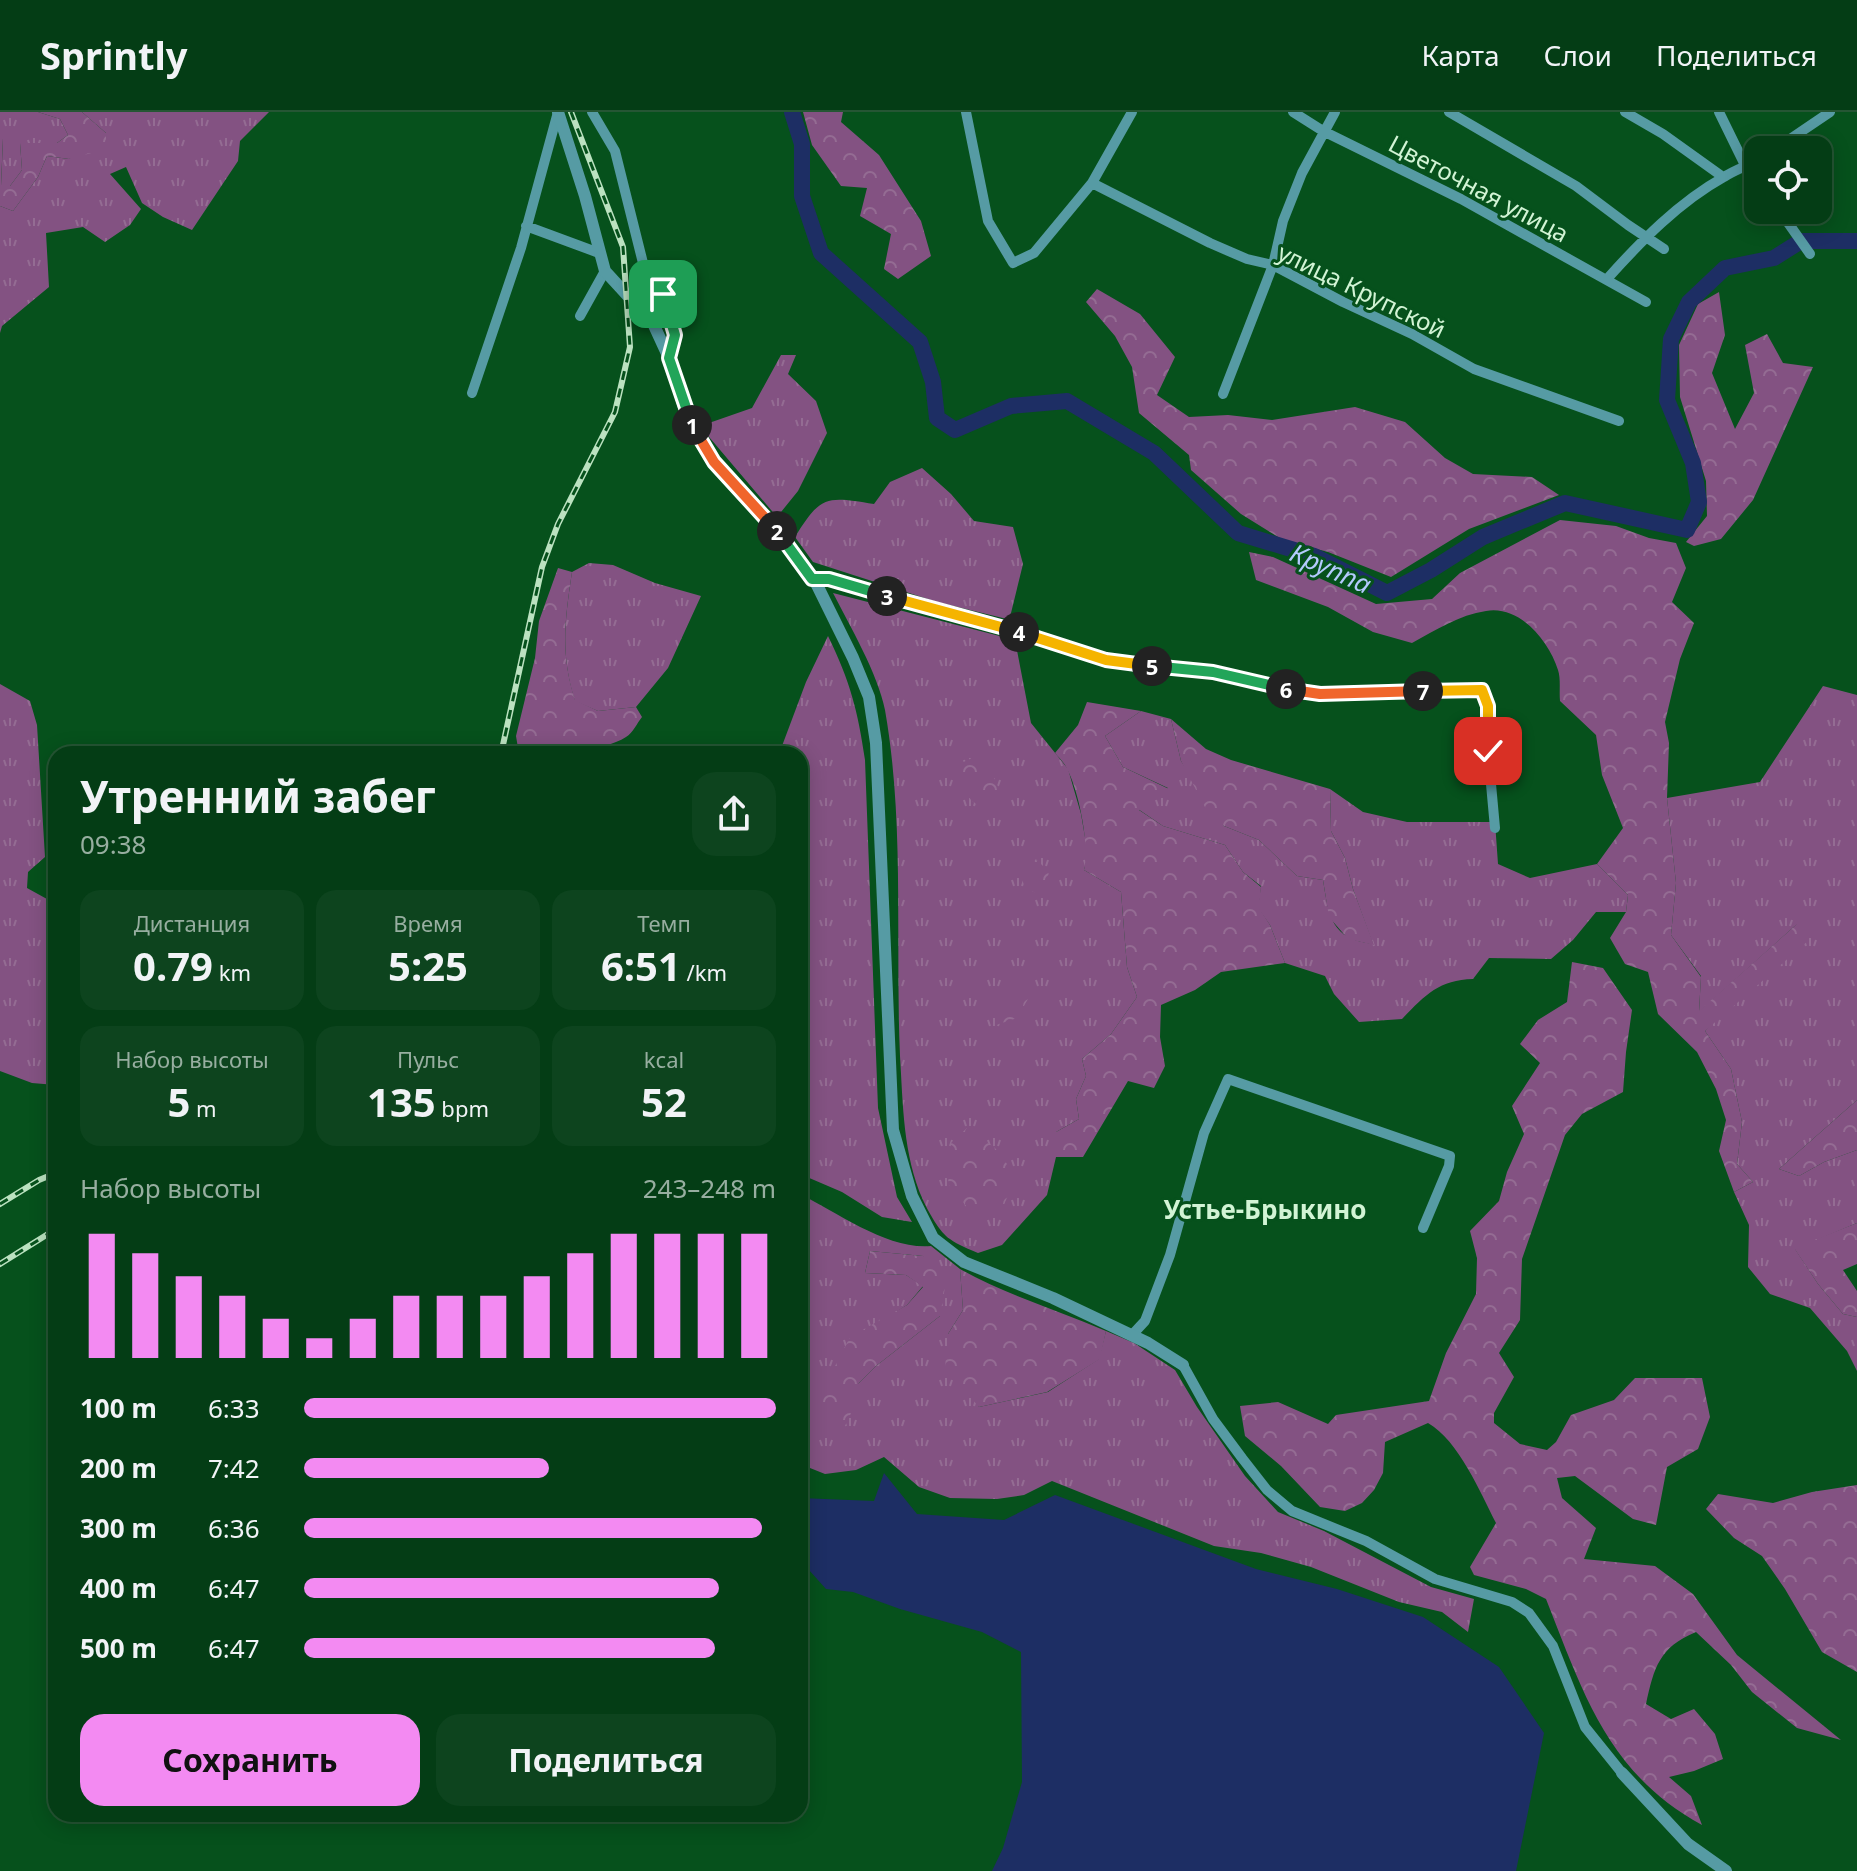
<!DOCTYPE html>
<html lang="ru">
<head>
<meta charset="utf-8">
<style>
	:root { --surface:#043d15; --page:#0d441e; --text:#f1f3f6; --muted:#97aea0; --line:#255634; --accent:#f38af2 }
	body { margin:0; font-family:"Noto Sans",sans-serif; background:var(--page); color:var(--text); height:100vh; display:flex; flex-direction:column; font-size:30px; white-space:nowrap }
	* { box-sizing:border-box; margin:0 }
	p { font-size:26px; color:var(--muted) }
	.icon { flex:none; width:44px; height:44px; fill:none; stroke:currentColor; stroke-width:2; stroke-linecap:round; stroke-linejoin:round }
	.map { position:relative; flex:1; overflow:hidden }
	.drawer { position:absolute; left:48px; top:634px; width:760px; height:1076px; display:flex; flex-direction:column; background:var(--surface); border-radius:24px; box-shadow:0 4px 20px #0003,0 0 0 2px var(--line) }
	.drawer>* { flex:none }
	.buttons { position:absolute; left:1744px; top:24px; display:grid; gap:16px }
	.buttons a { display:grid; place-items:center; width:88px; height:88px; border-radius:16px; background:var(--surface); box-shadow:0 4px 20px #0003,0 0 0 2px var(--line); font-size:40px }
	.pin { position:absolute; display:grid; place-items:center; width:68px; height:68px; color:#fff; margin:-34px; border-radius:16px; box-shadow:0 4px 12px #0006 }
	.km { position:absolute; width:40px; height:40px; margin:-20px; border-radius:50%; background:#222; color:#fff; font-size:22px; line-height:40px; text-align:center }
	.round { display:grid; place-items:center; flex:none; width:84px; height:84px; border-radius:24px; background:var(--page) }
	.headline { display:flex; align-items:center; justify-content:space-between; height:136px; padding:0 32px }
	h1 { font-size:44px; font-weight:700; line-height:60px }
	.figures { display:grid; grid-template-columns:repeat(3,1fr); gap:12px; height:136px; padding:8px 32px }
	.figures div { display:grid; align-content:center; border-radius:20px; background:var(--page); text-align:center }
	.figures b { font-size:40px; font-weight:700 }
	.figures small { font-size:22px; font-weight:400 }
	.figures p { font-size:22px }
	.chart { height:224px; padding:16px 32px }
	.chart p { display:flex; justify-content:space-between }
	.chart svg { width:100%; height:144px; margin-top:8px; stroke:var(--accent); stroke-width:6 }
	.cta { display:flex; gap:16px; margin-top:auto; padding:16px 32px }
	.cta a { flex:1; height:92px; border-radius:24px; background:var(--accent); color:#111; font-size:32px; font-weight:700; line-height:92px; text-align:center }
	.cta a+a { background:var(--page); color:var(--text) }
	ul { padding:0 32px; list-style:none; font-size:26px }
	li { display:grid; grid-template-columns:128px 96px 1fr; align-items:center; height:60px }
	li i { height:20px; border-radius:10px; background:var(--accent) }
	header { display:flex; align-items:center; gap:48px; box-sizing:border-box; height:112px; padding:0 40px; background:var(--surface); border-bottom:2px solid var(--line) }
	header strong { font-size:38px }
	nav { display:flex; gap:44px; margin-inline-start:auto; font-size:28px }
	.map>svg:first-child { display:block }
	.grass { fill:url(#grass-tufts); fill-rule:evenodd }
	.forest { fill:url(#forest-crowns) }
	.water { fill:#1d2e64 }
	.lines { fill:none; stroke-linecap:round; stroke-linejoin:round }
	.river { stroke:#1d2e64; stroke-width:16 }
	.minor { stroke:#569ba4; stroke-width:10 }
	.tertiary { stroke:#569ba4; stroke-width:12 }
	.rail-casing { stroke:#bbe2c0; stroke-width:6 }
	.rail { stroke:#06511c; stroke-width:3; stroke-dasharray:9; stroke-linecap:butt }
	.split-1-casing { stroke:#fff; stroke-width:16 }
	.split-2-casing { stroke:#fff; stroke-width:16 }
	.split-3-casing { stroke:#fff; stroke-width:16 }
	.split-4-casing { stroke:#fff; stroke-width:16 }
	.split-5-casing { stroke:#fff; stroke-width:16 }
	.split-6-casing { stroke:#fff; stroke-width:16 }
	.split-7-casing { stroke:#fff; stroke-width:16 }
	.split-8-casing { stroke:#fff; stroke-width:16 }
	.split-1 { stroke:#22a559; stroke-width:10 }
	.split-2 { stroke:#f0652b; stroke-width:10 }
	.split-3 { stroke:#22a559; stroke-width:10 }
	.split-4 { stroke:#f5b400; stroke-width:10 }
	.split-5 { stroke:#f5b400; stroke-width:10 }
	.split-6 { stroke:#22a559; stroke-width:10 }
	.split-7 { stroke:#f0652b; stroke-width:10 }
	.split-8 { stroke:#f5b400; stroke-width:10 }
	.labels { text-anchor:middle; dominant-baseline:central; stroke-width:6; stroke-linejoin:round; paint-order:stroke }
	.street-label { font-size:24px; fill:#d2f4d5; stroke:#06511c }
	.water-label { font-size:26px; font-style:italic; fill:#b4cafe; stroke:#06511c }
	.neighbourhood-label { font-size:26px; font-weight:bold; fill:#d2f4d5; stroke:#06511c }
</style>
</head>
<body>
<header>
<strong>Sprintly</strong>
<nav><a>Карта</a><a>Слои</a><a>Поделиться</a></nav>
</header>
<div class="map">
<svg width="1857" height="1759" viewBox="0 0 1857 1759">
	<defs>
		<pattern id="grass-tufts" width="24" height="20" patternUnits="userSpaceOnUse" patternTransform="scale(2)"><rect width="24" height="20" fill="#835282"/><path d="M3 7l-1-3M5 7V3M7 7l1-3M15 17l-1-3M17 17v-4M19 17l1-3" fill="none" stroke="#946c93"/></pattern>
		<pattern id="forest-crowns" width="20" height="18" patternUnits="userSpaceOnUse" patternTransform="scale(2)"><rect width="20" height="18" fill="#835282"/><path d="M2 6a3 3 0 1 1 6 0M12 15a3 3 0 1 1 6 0" fill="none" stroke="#946c93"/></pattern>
	</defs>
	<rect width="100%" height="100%" fill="#06511c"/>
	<!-- grass -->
	<path class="grass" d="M0,0H38L60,7L68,23L57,31H20L22,58L10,74H1L3,27H0Z
		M82,0H269L240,29L238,49L192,118L163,105L142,91L126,55L110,62L141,97L130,113L105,130L83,115L46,121L49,175L2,214L0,221V94L13,99L38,65L47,44L69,47L106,21Z
		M781,243H796L788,262L816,289L827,321L798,379L777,405L704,319L709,311L752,296Z
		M922,356L951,382L974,409L1013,415L1023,452L1011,501L1007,507L937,490L813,450L795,425C821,383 826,384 874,392L890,370Z
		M589,451L613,453L655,471L701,484L668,556L636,595L598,599L575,589C560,542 565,507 572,460Z
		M833,481L1015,528L1031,611L1068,657L1081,702L1088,743L1084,758L1121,780L1127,855L1137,885L1111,922L1082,947L1086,964L1076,987L1079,1007L1056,1020V1045L1047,1083L1002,1133L978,1141C969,1137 958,1133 950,1127C940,1121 928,1099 923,1088C903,1043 903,992 900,944C895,829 905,712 885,598C878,562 850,514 833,481Z
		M828,524C850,569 858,599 865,648L878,996L897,1085L912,1110L882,1105L842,1080L800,1062V642H779L806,570Z
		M0,572L30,589L37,613L45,745L28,760L27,776L56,792V973L32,971L0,959Z
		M1823,574L1857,583V988L1779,1057L1799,1064L1824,1050L1857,1038V1111L1795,1137L1818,1172L1843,1202L1857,1205V1259L1847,1239L1810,1196L1770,1182L1748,1155L1749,1113L1734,1080L1753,1070L1737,1052L1742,1010L1731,957L1705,919L1797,812L1699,900L1701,864L1671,823L1676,771L1667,686L1760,670Z
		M1141,599L1171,607L1181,649L1224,714L1259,728L1297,764L1323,768C1329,805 1331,827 1373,832L1353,777L1345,746L1331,719L1330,677L1363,700L1407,710H1495L1498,752L1530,766L1597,752L1628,783L1626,800H1596L1573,828L1551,847L1489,846L1473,867C1439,868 1425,883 1402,907L1359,910L1334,882L1325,864L1285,851L1270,813L1258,796L1261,774L1243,760L1225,733L1163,714L1138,697L1168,676L1123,655L1105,624Z
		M800,1082C838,1101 888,1138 931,1134L960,1157L963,1198L948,1222L979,1295L1048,1280L1099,1247L1106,1219L1134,1231L1175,1258L1197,1295L1245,1364L1278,1400L1324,1419L1431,1475L1474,1487L1468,1520L1442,1500L1399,1490L1311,1455L1261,1441L1214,1434L1052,1369L1024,1383L997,1387L950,1386L919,1375L884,1345L856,1358L825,1362L800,1352V1221L805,1213L800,1207ZM870,1139L923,1144L940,1204L876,1254L858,1272L888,1205L907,1193L923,1174L906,1163L865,1161Z"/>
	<!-- forest -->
	<path class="forest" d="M38,0H82L106,21V37L69,47L47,44L38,65L13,99L0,94V27L3,26L1,73L10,74L22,58L20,31H57L68,23L60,7Z
		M803,0H843L841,10L879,43L921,109L931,144L898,167L884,157L891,122L860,104L867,76L841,74L812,33Z
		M1097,177L1140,202L1175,245L1157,283L1189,305L1228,303L1272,308L1355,295L1405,310L1445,346L1473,362L1532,365L1559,383L1469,417L1391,465L1328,440L1283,428L1241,402L1191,358L1189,343L1139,301L1132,255L1115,224L1086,190Z
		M1719,180L1725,223L1712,261L1735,317L1754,281L1745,233L1767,222L1783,251L1813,255L1753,388L1721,427L1694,434L1686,430L1707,404L1706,369L1680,285L1679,233L1698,192Z
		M1560,408L1616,414L1649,426L1676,431L1686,456L1672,490L1694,511L1680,547L1665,610L1669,631L1667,686L1676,771L1671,823L1701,865L1699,899L1797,812L1809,828L1705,919L1731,957L1742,1010L1737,1052L1753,1070L1734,1080L1719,1039L1726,1008L1716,977L1697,940L1658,902L1648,860L1625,852L1610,826L1626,800L1628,783L1597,752L1623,716L1602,663L1596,623L1560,589C1559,579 1561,567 1558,558C1549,529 1520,493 1486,499C1459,503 1436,518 1412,531L1373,520L1328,495L1256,468L1249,440L1273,445L1376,492L1432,487L1460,461Z
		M558,456L572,460C565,507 560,542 575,588L598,599L636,595L642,605C637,611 633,621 626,625C603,640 548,642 519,642L516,624L535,546L539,509Z
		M1087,590L1141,599L1105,624L1123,655L1169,677L1139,698L1163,714L1225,733L1243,760L1261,775L1259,796L1270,813L1285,851L1221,860L1195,878L1161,893L1160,925L1165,954L1154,976L1128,969L1083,1045H1056V1020L1079,1007L1076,987L1086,964L1082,947L1111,922L1137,885L1127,855L1121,780L1084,758C1090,735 1079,679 1067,657C1065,651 1059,646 1055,641L1078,613Z
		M1171,607L1206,637L1231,648L1330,677L1331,719L1345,746L1353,777L1374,833L1348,827L1329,805L1323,768L1297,764L1259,728L1224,714L1207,699L1181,649Z
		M974,645L993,663L1004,689L984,699L971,688L949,657Z
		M1036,747L1049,760L1043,784L1025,776L1021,764Z
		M1572,850L1603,856L1632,898L1626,940L1623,980L1582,1002L1565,1023L1522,1147L1520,1208L1499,1241L1514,1265L1494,1301V1311L1520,1332L1547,1338L1556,1330L1571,1303L1614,1288L1635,1266H1702L1710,1305L1698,1337L1667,1355L1656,1413L1633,1407L1575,1364L1557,1366L1562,1386L1596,1416L1584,1447L1655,1454L1693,1482L1737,1543L1841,1628L1797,1616L1752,1580L1731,1553L1696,1520C1659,1535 1654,1556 1646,1592L1671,1607L1694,1597L1715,1622L1723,1647L1694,1659L1669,1665L1691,1684L1702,1713C1607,1661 1583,1580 1546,1487L1526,1477L1474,1463L1470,1455L1496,1411C1480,1380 1459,1329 1428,1311L1385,1330L1383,1361L1374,1378L1362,1391L1345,1399L1320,1395L1281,1354L1245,1324L1240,1294L1278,1290L1328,1312L1336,1303L1429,1289L1446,1241L1476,1182L1477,1146L1470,1119L1499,1089L1507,1060L1524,1022L1512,994L1540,951L1520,932L1538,908L1567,890Z
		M1005,883L1028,887L1017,906L996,913L998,894Z
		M1857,988V1038L1824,1050L1799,1064L1779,1057Z
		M967,1016L995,1036L1016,1064L1001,1100L972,1101L948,1072L951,1031Z
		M1857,1111V1152L1843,1158L1857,1179V1205L1843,1202L1818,1172L1794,1136Z
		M870,1139L923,1144L938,1153L945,1175L940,1204L876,1254L858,1272L852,1299L844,1316L822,1313L814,1295L850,1225L907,1193L923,1175L906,1163L865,1161Z
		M960,1157C1006,1183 1057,1198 1106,1219L1100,1247L1047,1280L979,1295L945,1256L948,1222L963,1198Z
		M1857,1373V1560L1822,1540L1785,1477L1762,1444L1734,1426L1706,1397L1718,1382L1773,1391L1812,1380Z"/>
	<!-- water -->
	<path class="water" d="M884,1361L917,1402L1004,1408L1055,1383L1256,1457L1337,1477L1423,1505L1499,1555L1544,1621L1516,1759H992L1003,1736L1022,1670L1021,1540L982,1520L900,1497L853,1480L826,1477L809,1458L800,1459V1386L874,1389Z"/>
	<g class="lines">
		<!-- river -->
		<path class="river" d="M792,0L802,32V84L821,141L920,230L933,270L937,306L955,318L1011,294L1067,289L1154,341L1238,421L1314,444L1387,481L1431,458L1483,425L1565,391L1687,418L1699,390L1693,351L1667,288L1671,227L1689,190L1725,156L1774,146L1801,129H1857"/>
		<!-- minor -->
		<path class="minor" d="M592,0L615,39L647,167C670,190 677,214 669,246
			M966,0L988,109L1013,151L1034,141L1092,71L1132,0
			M1293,0L1323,19L1461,87L1646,190
			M1449,0L1576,74L1628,113L1664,137
			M1625,0L1663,22L1723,65
			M1719,0L1743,49L1758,69
			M1774,38L1830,0
			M1092,71L1210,131L1247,147L1273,153L1343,190L1412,222L1474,257L1619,309
			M1779,98L1810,142
			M526,114L599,141
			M1607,167C1641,129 1679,90 1724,65C1735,58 1747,54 1758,48
			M580,204L605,159
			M472,281L521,136L558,0
			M1223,282L1273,153L1283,109L1302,61L1335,0
			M812,467H829L863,476L1059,532L1106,548L1213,560L1290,578L1320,582L1482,578L1488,594V639L1495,716
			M1132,1223L1145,1209L1170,1143L1204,1021L1228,967L1450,1044L1449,1054L1423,1116
			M1183,1253L1213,1307L1242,1346L1267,1378L1292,1399L1366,1429L1435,1467L1512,1490L1529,1501L1553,1534L1585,1615L1622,1661"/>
		<!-- tertiary -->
		<path class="tertiary" d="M558,0L585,84L605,159L627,183L646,196L669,246L687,305L714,350L785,429L817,473L853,546L869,585L876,631L893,1018L912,1084L933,1126L964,1150L1053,1186L1148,1231L1183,1253
			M1622,1661L1688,1732L1726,1759"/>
		<!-- rail casing -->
		<g class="rail-casing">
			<path id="rail" d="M501,642L542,455L558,412L615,300L630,235L623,135L571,0
				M0,1092L39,1068L56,1061
				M0,1152L56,1117"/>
		</g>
		<!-- rail -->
		<use href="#rail" class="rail"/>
	</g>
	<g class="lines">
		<!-- split-1 casing -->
		<g class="split-1-casing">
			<path id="split-1" d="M663,182L675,223L669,246L692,313"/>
		</g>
		<!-- split-2 casing -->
		<g class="split-2-casing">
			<path id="split-2" d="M692,313L714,350L777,419"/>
		</g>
		<!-- split-3 casing -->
		<g class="split-3-casing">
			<path id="split-3" d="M777,419L812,467H829L887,484"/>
		</g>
		<!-- split-4 casing -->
		<g class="split-4-casing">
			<path id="split-4" d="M887,484L1019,520"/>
		</g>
		<!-- split-5 casing -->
		<g class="split-5-casing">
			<path id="split-5" d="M1019,520L1106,548L1152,554"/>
		</g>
		<!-- split-6 casing -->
		<g class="split-6-casing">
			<path id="split-6" d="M1152,554L1213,560L1286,577"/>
		</g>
		<!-- split-7 casing -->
		<g class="split-7-casing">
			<path id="split-7" d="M1286,577L1320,582L1423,579"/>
		</g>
		<!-- split-8 casing -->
		<g class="split-8-casing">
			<path id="split-8" d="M1423,579L1482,578L1488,594V639"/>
		</g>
		<!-- split-1 -->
		<use href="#split-1" class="split-1"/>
		<!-- split-2 -->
		<use href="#split-2" class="split-2"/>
		<!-- split-3 -->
		<use href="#split-3" class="split-3"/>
		<!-- split-4 -->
		<use href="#split-4" class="split-4"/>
		<!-- split-5 -->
		<use href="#split-5" class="split-5"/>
		<!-- split-6 -->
		<use href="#split-6" class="split-6"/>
		<!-- split-7 -->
		<use href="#split-7" class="split-7"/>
		<!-- split-8 -->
		<use href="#split-8" class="split-8"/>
	</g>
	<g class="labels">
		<!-- street labels -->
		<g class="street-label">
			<text transform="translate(1479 76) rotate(28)">Цветочная улица</text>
			<text transform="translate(1362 178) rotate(26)">улица Крупской</text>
		</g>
		<!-- water labels -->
		<g class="water-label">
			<text transform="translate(1331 456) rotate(24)">Круппа</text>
		</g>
		<!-- neighbourhood labels -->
		<g class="neighbourhood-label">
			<text x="1265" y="1097">Устье-Брыкино</text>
		</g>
	</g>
</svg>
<div class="buttons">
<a><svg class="icon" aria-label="locate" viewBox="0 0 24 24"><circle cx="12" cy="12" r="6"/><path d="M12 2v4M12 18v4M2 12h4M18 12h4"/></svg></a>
</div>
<div class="pin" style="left:663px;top:182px;background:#1e9e55"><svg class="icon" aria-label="arrive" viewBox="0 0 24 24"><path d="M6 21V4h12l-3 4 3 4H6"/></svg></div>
<div class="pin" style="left:1488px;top:639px;background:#d93025"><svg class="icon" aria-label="check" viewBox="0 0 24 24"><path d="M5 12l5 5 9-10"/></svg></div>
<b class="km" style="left:692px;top:313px">1</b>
<b class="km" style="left:777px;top:419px">2</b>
<b class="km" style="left:887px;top:484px">3</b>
<b class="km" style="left:1019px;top:520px">4</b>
<b class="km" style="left:1152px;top:554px">5</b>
<b class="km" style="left:1286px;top:577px">6</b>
<b class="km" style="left:1423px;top:579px">7</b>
<section class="drawer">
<div class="headline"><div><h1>Утренний забег</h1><p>09:38</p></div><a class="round"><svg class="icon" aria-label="share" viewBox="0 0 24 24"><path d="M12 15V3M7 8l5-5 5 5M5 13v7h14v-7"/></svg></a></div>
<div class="figures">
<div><p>Дистанция</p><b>0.79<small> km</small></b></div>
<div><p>Время</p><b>5:25</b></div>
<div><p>Темп</p><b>6:51<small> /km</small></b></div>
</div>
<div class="figures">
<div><p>Набор высоты</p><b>5<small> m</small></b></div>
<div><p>Пульс</p><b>135<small> bpm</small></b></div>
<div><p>kcal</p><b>52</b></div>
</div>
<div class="chart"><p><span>Набор высоты</span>243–248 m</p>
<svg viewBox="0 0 160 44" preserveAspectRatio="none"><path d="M5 44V6M15 44V12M25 44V19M35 44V25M45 44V32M55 44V38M65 44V32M75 44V25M85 44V25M95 44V25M105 44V19M115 44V12M125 44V6M135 44V6M145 44V6M155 44V6"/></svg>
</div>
<ul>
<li><b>100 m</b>6:33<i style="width:100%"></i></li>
<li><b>200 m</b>7:42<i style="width:52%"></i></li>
<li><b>300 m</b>6:36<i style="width:97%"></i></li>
<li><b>400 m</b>6:47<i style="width:88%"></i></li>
<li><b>500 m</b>6:47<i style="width:87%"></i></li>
</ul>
<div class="cta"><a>Сохранить</a><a>Поделиться</a></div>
</section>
</div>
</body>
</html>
